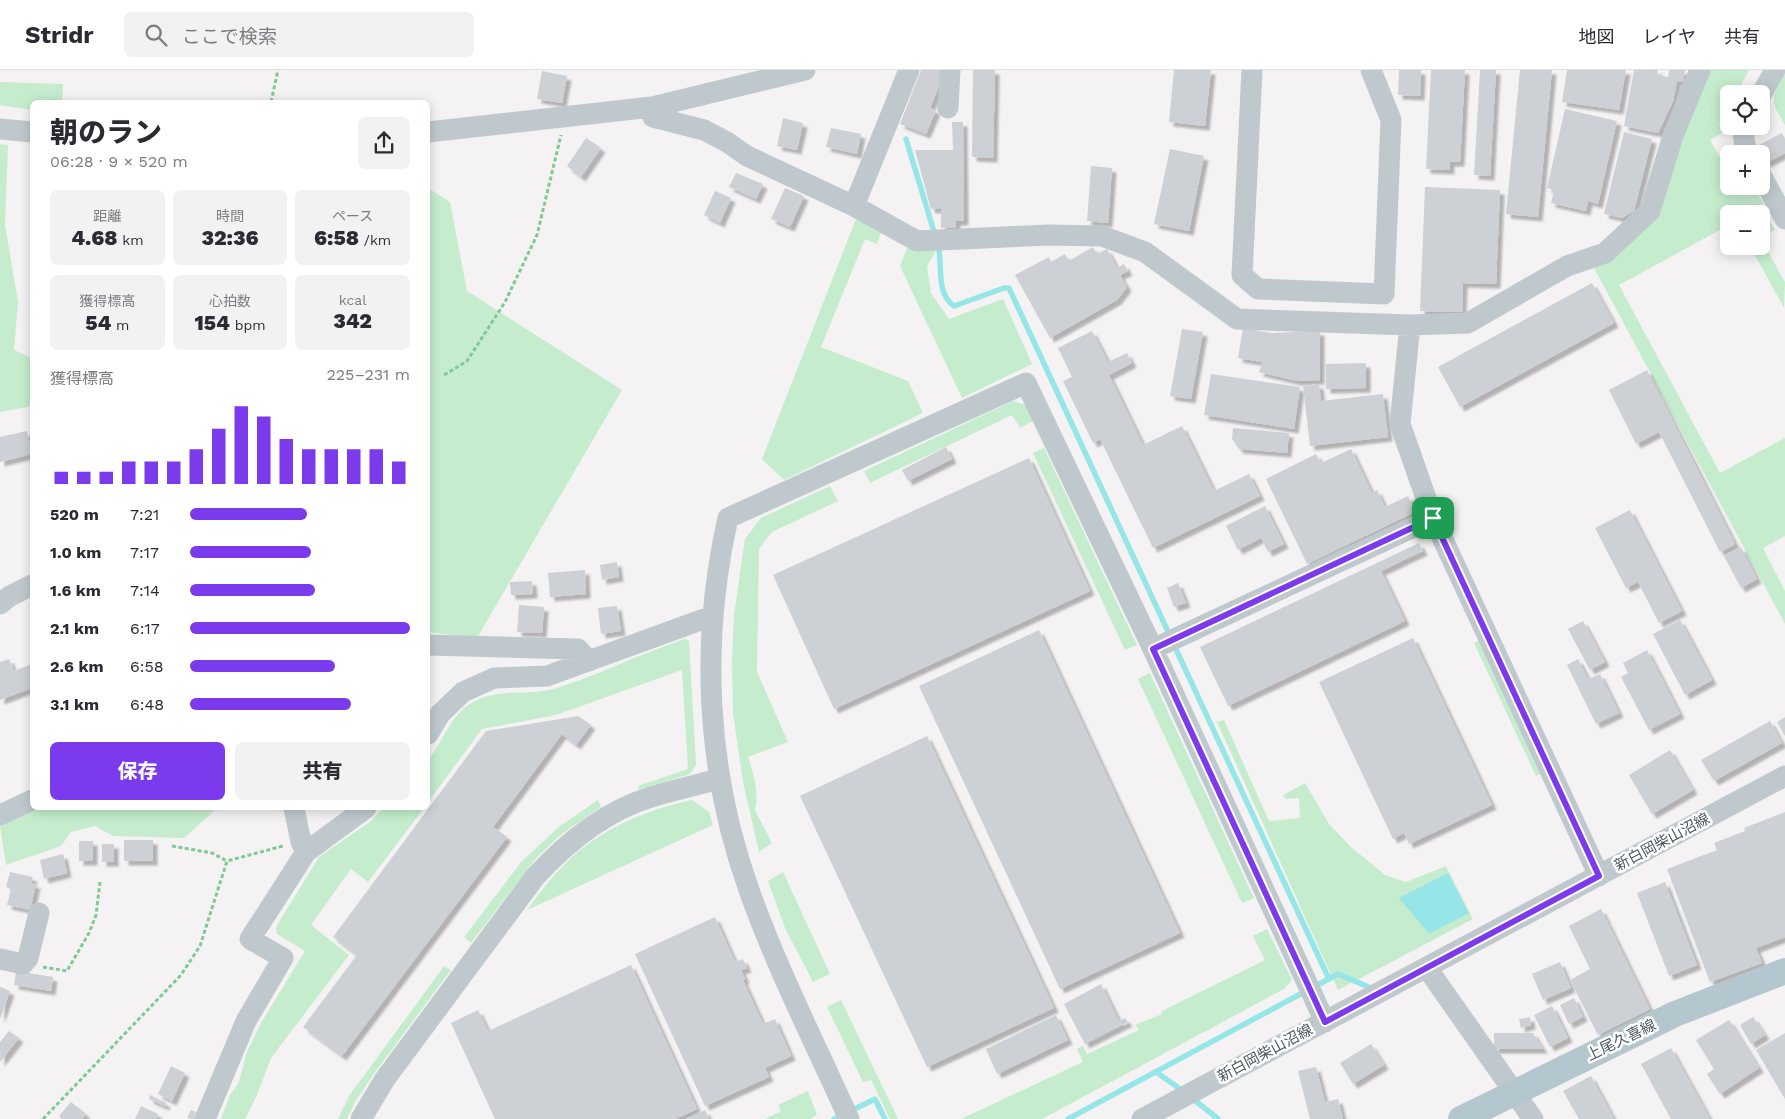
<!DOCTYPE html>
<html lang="ja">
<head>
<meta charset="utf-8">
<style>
	:root { --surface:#fff; --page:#f2f2f3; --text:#2b2b33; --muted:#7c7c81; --line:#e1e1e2; --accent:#7c3aed }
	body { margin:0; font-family:"Work Sans","Noto Sans JP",sans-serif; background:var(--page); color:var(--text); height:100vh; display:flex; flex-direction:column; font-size:19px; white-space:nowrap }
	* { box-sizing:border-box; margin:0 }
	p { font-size:16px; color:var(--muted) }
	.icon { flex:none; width:28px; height:28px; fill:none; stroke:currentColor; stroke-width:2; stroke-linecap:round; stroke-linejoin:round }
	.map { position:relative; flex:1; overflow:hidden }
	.sheet { position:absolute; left:30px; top:30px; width:400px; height:710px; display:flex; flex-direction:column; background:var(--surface); border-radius:8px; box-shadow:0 2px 12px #0003 }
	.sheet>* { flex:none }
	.tools { position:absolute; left:1720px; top:15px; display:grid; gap:10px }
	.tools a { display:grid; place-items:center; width:50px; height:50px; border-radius:8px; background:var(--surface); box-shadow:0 2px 12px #0003; font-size:25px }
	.pin { position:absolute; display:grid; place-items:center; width:42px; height:42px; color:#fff; margin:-21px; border-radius:10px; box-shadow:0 2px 8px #0006 }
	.round { display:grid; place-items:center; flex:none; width:52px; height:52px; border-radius:8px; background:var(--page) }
	.head { display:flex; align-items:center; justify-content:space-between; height:85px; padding:0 20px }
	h1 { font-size:28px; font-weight:800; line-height:38px }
	.figures { display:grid; grid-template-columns:repeat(3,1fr); gap:8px; height:85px; padding:5px 20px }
	.figures div { display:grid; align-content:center; border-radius:8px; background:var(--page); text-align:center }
	.figures b { font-size:21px; font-weight:800 }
	.figures small { font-size:14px; font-weight:400 }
	.figures p { font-size:14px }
	.chart { height:140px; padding:10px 20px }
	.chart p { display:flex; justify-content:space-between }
	.chart svg { width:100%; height:90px; margin-top:5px; stroke:var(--accent); stroke-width:6 }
	.action { display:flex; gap:10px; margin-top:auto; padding:10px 20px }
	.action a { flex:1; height:58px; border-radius:8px; background:var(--accent); color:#fff; font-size:20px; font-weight:800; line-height:58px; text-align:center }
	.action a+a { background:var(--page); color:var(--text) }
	ul { padding:0 20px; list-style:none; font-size:16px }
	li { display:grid; grid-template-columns:80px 60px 1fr; align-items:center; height:38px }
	li i { height:12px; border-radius:6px; background:var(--accent) }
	header { display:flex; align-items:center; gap:30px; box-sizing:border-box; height:70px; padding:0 25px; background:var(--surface); border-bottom:1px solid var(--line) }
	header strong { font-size:24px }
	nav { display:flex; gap:28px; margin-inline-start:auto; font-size:18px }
	.search { width:350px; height:45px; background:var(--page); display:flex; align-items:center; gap:12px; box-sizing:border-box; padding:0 18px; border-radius:8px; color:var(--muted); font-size:19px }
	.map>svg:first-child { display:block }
	.green { fill:#c5edcd }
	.water { fill:#96e6e7 }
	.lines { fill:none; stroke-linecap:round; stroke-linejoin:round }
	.stream { stroke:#96e6e7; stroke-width:5.5 }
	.building { fill:#cdd0d4; filter:url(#shadow) }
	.path { stroke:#7fc996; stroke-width:3; stroke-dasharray:4 2.5; stroke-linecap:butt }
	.minor { stroke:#bfc9cd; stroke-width:21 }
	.major { stroke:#b4c7ce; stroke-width:26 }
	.route-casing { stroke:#fff; stroke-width:10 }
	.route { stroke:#7c3aed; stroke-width:6 }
	.labels { text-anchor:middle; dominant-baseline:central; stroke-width:5; stroke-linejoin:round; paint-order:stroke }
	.street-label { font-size:15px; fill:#4b595f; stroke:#fff }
</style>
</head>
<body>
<header>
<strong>Stridr</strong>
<div class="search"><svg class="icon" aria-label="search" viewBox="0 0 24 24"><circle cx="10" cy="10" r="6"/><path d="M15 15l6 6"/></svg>ここで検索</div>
<nav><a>地図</a><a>レイヤ</a><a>共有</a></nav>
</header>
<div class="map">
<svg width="1785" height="1049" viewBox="0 0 1785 1049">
	<defs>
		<filter id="shadow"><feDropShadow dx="4.5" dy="4.5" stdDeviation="1" flood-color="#0004"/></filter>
	</defs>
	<rect width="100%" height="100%" fill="#f4f2f3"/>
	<!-- green -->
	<path class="green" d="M1707,0H1749L1736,24H1729V37L1719,54L1724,62L1710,70L1721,90L1729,87V116H1754L1764,135L1749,144H1729V155L1619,215L1720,403L1785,368V466L1763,478L1785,521V554L1594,198L1610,191L1679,81Z
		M1785,4V55C1770,30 1770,29 1785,4Z
		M0,12L63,14L62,32H32V40L0,35Z
		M0,74L8,75L5,155L18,232L14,280L32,288V336L0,342Z
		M428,118L450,132L467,221L622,320L477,568L428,562Z
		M856,149L882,160L877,174L865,169L821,277L908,311L923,343L784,410L762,389Z
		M1770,151L1775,160L1761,168V156Z
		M1761,169L1785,212L1784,238L1750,176H1761Z
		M908,176L915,181H936L927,196L931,223L949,249L1003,229L1032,294L962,328L900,196Z
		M1013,331L1026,335L1033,351L1020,358L1012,345L870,413L864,401Z
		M1044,378L1137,575L1125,580L1033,383Z
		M830,416L838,431L772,462L759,479L757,602L788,672L748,687C754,705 759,722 755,740L772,773L759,782L743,712L733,643L732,592L734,544L745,469L761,448Z
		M685,569L689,571L696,695L690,704L638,720V716L688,699L682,600L556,645L482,659L428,732V690C442,674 450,647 468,635C497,616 524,627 553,619C597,606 641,583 685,569Z
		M1480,570L1541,704L1536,706L1474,573Z
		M1150,603L1254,828L1242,833L1138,609Z
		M1224,650L1269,751L1300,748L1299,728L1286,729L1283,725L1305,713L1329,754L1351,777L1385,805L1406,812L1446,796L1473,849L1338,920L1217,652Z
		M598,730L601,737L563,763L538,786L471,873L464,867L522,791L560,756Z
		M692,730L709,742L713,755L527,840C541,821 556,801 574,785C608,756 649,739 692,730Z
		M38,738H217L184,768L113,766L95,756L71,762L61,776L6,795L0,756Z
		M383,738H424L368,812L351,799L311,855L349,885L271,988L257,1025L245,1049H221L230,1025L239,1012L246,984L261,953L305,881L277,864L276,857L319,787L371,751Z
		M783,802L830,904L813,912L785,858L768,811Z
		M1267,859L1292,910L1284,919L1042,1049H961L1083,992L1077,979L1083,976L1087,984L1139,960L1135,955L1162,944V941L1265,890L1253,866Z
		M444,896L451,900L373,1005L355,1032L347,1049H338L349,1026Z
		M841,930L898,1049H890L871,1010L863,1012L827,937Z
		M808,1021L817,1045L810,1049H765L781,1041L778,1035Z"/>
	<!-- water -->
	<path class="water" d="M1448,803L1469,843L1429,864L1399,828Z"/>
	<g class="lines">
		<!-- stream -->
		<path class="stream" d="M906,69L935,165
			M938,174C943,192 935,224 954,236L1004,218H1009L1170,566
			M1174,575L1329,909
			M1314,917L1338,904L1371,918
			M1156,1002L1183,1021
			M1192,1028L1218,1049
			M834,1049L875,1029L885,1049
			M1068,1049L1306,921"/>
	</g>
	<!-- building -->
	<path class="building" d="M921,0H939L945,2L930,38L936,40L926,64L900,54Z
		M973,0H995L993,88L972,87Z
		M1174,0H1211L1205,56L1169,52Z
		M1399,0H1421L1420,26L1398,25Z
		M1431,0H1465L1460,92H1450V100L1426,99Z
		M1480,0H1496L1490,106L1474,105Z
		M1520,0H1552L1538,147L1506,144Z
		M1567,0H1626L1619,40L1562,32Z
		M1634,0H1658L1657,5L1668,7L1669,0H1685L1683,12L1677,11L1673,31L1658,63L1624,56Z
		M542,1L567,6L562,33L537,29Z
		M1565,39L1617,51L1598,134L1588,131L1586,141L1551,133L1554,120L1547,118Z
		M783,48L803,53L797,80L777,76Z
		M952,52H963L964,151H956V158H941V138L931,139L915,80H953Z
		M831,58L861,64L857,84L826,77Z
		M1624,62L1652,69L1634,141L1622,148L1604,144Z
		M1782,63L1785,69V83L1766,93L1757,76Z
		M586,68L601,78L581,107L567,96Z
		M1170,79L1204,86L1189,161L1154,154Z
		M1091,96L1112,98L1108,153L1087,151Z
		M736,103L763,114L756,129L729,117Z
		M1425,117L1500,120L1496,214L1463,213L1462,242L1420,241Z
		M785,118L804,126L790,157L771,149Z
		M715,121L731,128L720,153L704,145Z
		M1093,177L1097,184L1107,179L1117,198L1124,194L1128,201L1120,205L1127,217L1117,230L1050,268L1015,205L1049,187L1051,192L1065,184L1069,191Z
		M1592,213L1614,253L1460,337L1438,297Z
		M1243,258L1271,263L1320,261V310L1297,311L1259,302L1262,292L1238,288Z
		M1182,259L1203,262L1191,329L1170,326Z
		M1092,261L1108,292L1127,283L1132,293L1109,305L1143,375L1182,356L1214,421L1249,404L1260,426L1153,478L1100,369L1093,373L1063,311L1072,307L1058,278Z
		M1366,293V318L1326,319V294Z
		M1647,300L1735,474L1720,482L1659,362L1636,374L1609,320Z
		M1211,304L1300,317L1294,359L1204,345Z
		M1319,314L1321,331L1383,324L1388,367L1310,376L1303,316Z
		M1233,358L1289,363L1287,383L1239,379L1232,369Z
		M27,361L32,384L0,392V367Z
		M946,377L952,389L908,411L902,400Z
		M1351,379L1372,423L1377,420L1385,437L1408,426L1415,442L1307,494L1266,409L1316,384L1321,393Z
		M1029,388L1090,521L834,639L773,505Z
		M1265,436L1284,474L1268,482L1261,468L1238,480L1226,456Z
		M1630,440L1682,541L1659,553L1638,512L1626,518L1595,458Z
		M1419,473L1423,481L1381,501L1405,551L1228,636L1200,577Z
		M1741,477L1757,509L1741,518L1724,486Z
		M617,492L619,507L602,510L600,495Z
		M585,500L586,524L550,527L548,503Z
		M532,511L533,524L511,525L510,512Z
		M1178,513L1186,533L1174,537L1167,518Z
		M519,535L544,537L542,563L517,562Z
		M617,536L621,561L601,564L598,538Z
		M1680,550L1712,610L1685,625L1653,564Z
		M1583,551L1605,592L1590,600L1568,559Z
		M1039,560L1180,863L1060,919L919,616Z
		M1413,568L1492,735L1409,774L1404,763L1393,769L1319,612Z
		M1647,580L1680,644L1649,660L1621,607L1628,603L1623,593Z
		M9,589L14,601L32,594V618L0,630V592Z
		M1578,589L1588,609L1600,604L1619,643L1596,654L1567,595Z
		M578,646L591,655L576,675L562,664L493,757L507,767L342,986L303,957L357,885L333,867L486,661Z
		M1785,647V666L1777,652Z
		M1770,651L1782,673L1714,711L1701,690Z
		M927,666L1054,938L927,997L800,726Z
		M1670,680L1693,720L1652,744L1629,705Z
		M1785,742V867L1756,878L1762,893L1710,912L1667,799L1717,780L1714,773L1745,761L1744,758Z
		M124,770H153V791H124Z
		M79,771H93V791H79Z
		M102,774H114V792H102Z
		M63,784L67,803L44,809L40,790Z
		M10,802L33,807L31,813L36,814L30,840L7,835L11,819L6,817Z
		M1665,812L1697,895L1669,906L1637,823Z
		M1601,839L1650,939L1598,965L1570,910L1590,899L1569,856Z
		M715,847L735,892L743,889L747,898L741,900L745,909L743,910L763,954L775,949L791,986L765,998L769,1007L705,1036L635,884Z
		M1560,892L1571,918L1543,930L1532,904Z
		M631,895L697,1039L675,1049H495L451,953L478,940L488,961Z
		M16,901L53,907L51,921L14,915Z
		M1101,914L1119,951L1125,948L1128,952L1085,974L1064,934Z
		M0,917L10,921L0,949Z
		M1574,928L1583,947L1569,954L1560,935Z
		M1552,936L1568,968L1550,977L1534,945Z
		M1056,945L1068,970L997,1004L986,979Z
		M1530,947L1531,955L1521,958L1519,949Z
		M1753,947L1765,965L1751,974L1740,955Z
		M1729,950L1759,998L1720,1024L1707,1004L1714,999L1696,970Z
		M9,961L19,968L0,992V972Z
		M1494,963H1533L1543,979H1494Z
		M1785,963V1029L1756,980Z
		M1371,974L1384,995L1353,1014L1340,993Z
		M1671,978L1710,1049H1671L1641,994Z
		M171,996L185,1003L172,1031L158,1024Z
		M1316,997L1325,1032L1338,1029L1343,1049H1310L1298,1001Z
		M1591,1006L1614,1049H1579L1563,1021Z
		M150,1025L166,1033L165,1036L149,1029Z
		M71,1032L86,1044L82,1049H62L59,1046Z
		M141,1036L158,1044L156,1049H135Z
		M191,1040L196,1042L193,1049L187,1048Z
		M705,1040L709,1049H686Z"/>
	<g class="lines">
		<!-- path -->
		<path class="path" d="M271,32L278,0
			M444,305L467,291L505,232L537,165L561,65
			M172,776L212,783L227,791
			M43,897L67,901L89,863L96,845L100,812
			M43,1049L181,905L200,876L227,791L283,776"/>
		<!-- minor -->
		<path class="minor" d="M1252,0L1242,205L1258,219L1384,224L1391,50L1371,0
			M1761,25L1775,0
			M652,37L653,47L704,60L727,72L747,86L854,136L917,171L1048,165L1102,166L1145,182L1237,249L1410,255L1468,253L1567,196L1605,183L1650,141L1673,66L1700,0
			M948,38L950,0
			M1745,56C1742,66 1744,75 1749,84
			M0,59L32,62
			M428,62L652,37L805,0
			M1761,105L1785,149
			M854,136L909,0
			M1410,255L1400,354L1433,448L1599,806
			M0,534L10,526L32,515
			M428,575L578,579L589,591
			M1153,579L1433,448
			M428,664L440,644L463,622L494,608L547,606L712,546
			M294,738L301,772L306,782
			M0,745L32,730
			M0,889L23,894L28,888L39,843
			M1427,898L1533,1049
			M205,1049L246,951L283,888L250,869L306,782L366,738
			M361,1049L385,1009L535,807C566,773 606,741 651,727C674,720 696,715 719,709
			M849,1049C815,973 777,899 749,820C706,700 700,572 728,448L1026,313L1153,579L1325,952
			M1142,1049L1785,706"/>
		<!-- major -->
		<path class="major" d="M1461,1049L1675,944L1785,901"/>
	</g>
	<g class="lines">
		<!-- route casing -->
		<g class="route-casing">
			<path id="route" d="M1433,448L1599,806L1325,952L1153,579Z"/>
		</g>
		<!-- route -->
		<use href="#route" class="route"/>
	</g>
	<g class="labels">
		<!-- street labels -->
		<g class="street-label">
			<text transform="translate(1662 772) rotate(-28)">新白岡柴山沼線</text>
			<text transform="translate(1621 970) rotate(-26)">上尾久喜線</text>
			<text transform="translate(1265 983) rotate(-28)">新白岡柴山沼線</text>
		</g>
	</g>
</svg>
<div class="tools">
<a><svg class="icon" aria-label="locate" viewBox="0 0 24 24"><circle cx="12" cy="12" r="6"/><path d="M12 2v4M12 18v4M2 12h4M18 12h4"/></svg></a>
<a>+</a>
<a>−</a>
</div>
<div class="pin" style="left:1433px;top:448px;background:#1e9e55"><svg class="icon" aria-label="arrive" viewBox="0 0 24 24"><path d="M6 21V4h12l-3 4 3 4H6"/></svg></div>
<section class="sheet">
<div class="head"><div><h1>朝のラン</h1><p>06:28 · 9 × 520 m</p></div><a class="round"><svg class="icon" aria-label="share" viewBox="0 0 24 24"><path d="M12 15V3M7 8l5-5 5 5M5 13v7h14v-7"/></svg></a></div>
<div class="figures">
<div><p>距離</p><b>4.68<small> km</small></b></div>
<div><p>時間</p><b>32:36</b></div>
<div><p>ペース</p><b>6:58<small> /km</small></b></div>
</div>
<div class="figures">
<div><p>獲得標高</p><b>54<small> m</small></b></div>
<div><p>心拍数</p><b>154<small> bpm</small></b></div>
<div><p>kcal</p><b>342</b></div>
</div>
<div class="chart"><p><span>獲得標高</span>225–231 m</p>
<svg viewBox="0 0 160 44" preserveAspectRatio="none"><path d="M5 44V38M15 44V38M25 44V38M35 44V33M45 44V33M55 44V33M65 44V27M75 44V17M85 44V6M95 44V11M105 44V22M115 44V27M125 44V27M135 44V27M145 44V27M155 44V33"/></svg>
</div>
<ul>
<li><b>520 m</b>7:21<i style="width:53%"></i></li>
<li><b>1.0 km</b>7:17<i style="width:55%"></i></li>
<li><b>1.6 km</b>7:14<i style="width:57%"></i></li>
<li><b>2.1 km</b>6:17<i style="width:100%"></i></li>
<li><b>2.6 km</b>6:58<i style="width:66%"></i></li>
<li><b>3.1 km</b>6:48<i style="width:73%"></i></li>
</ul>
<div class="action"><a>保存</a><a>共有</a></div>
</section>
</div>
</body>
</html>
